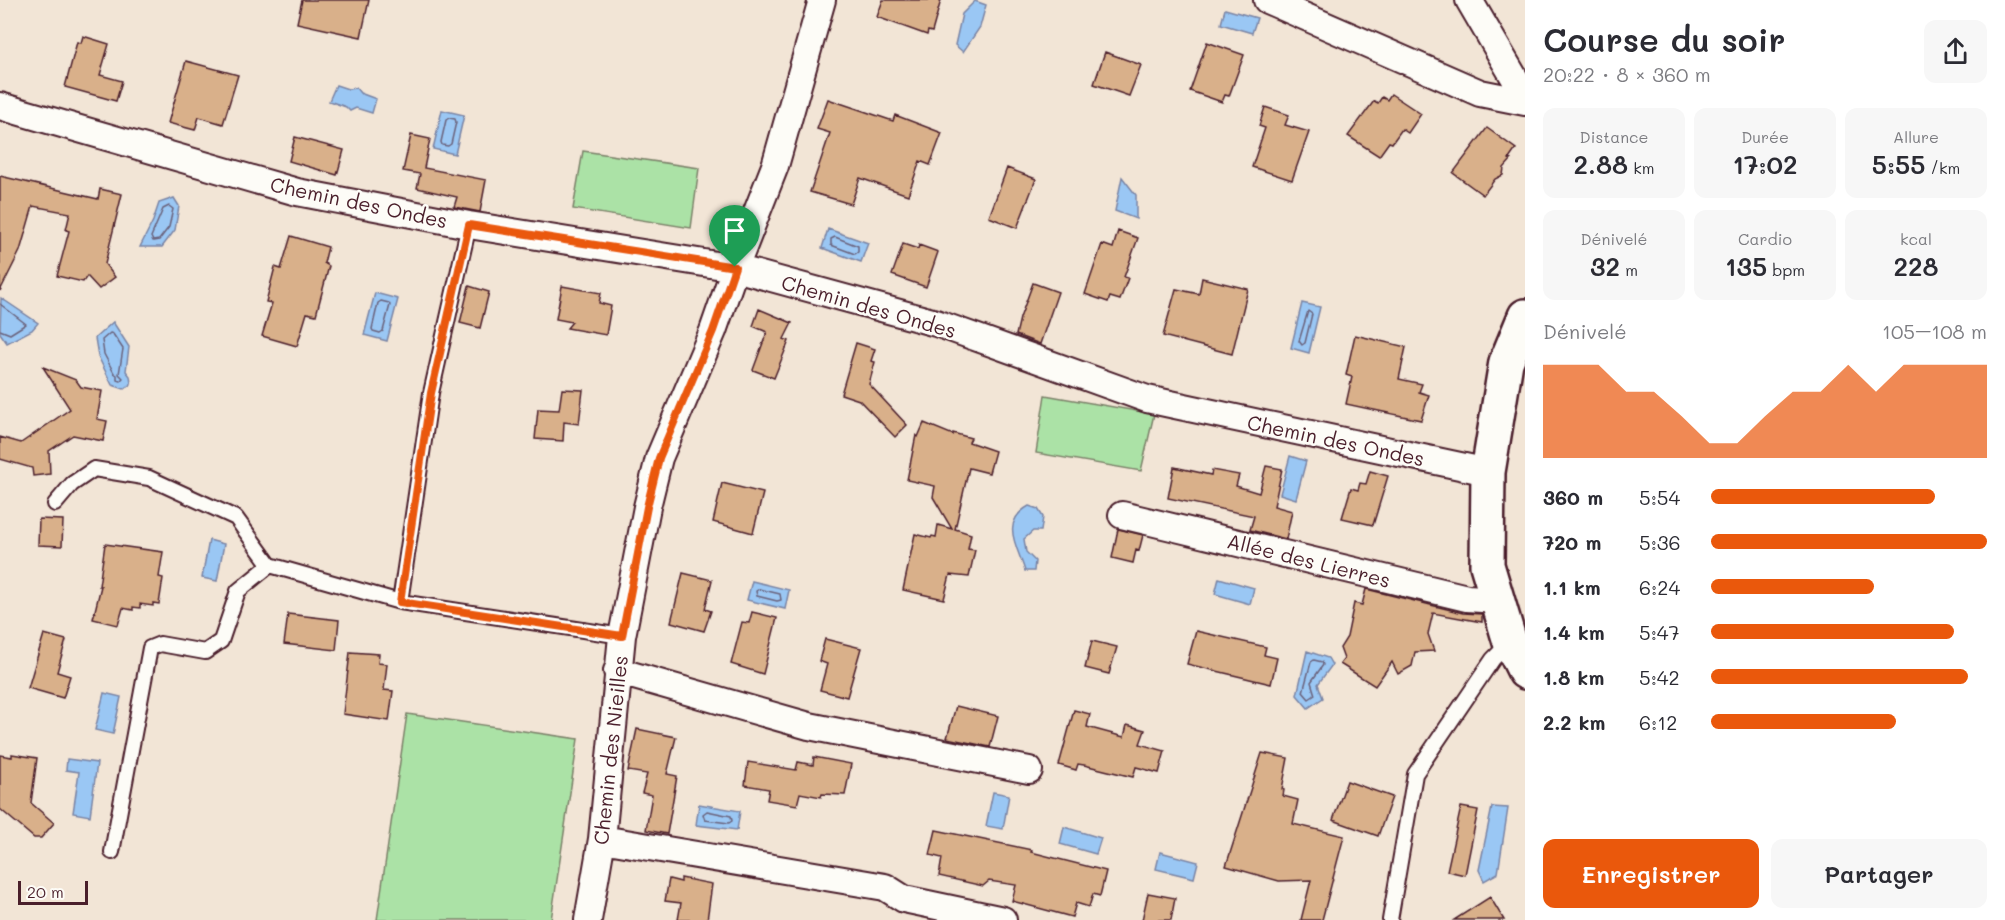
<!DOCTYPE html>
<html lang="fr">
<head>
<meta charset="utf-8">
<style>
	:root { --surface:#fff; --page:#f7f7f7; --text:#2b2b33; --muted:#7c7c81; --accent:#ea580c }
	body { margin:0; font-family:Mali,sans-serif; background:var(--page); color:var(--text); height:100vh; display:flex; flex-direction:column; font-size:22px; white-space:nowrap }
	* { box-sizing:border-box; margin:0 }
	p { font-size:20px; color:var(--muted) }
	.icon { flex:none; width:33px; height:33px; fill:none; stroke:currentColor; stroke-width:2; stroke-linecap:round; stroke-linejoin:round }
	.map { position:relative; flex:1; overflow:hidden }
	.details { display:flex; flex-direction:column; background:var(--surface); width:480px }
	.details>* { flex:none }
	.scale { position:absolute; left:18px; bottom:15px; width:70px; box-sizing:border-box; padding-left:6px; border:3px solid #4a1f2b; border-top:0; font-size:16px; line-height:21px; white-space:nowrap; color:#4a1f2b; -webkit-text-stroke:4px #fdfcf7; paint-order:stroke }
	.pin { position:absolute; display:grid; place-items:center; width:51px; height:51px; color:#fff; margin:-62px -26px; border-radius:50% 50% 50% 0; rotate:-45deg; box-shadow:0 0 6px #0007 }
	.pin .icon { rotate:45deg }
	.round { display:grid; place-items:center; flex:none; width:63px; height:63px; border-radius:12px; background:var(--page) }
	.summary { display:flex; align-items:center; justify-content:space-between; height:102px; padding:0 18px }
	h1 { font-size:33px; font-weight:600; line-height:45px }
	.metrics { display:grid; grid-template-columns:repeat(3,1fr); gap:9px; height:102px; padding:6px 18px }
	.metrics div { display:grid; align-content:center; border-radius:12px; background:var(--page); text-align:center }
	.metrics b { font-size:26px; font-weight:600 }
	.metrics small { font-size:16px; font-weight:400 }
	.metrics p { font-size:16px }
	.chart { height:168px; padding:12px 18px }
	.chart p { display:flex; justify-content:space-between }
	.chart svg { width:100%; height:108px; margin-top:6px; fill:var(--accent); opacity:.7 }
	.primary-button { display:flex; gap:12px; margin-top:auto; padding:12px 18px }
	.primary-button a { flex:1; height:69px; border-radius:12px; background:var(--accent); color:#fff; font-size:24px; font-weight:600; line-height:69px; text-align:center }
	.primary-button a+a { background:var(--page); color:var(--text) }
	ul { padding:0 18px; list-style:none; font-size:20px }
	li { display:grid; grid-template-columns:96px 72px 1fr; align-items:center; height:45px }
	li i { height:15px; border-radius:8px; background:var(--accent) }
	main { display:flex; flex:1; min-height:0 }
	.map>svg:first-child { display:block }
	.green { fill:#abe2a6; stroke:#7a8068; stroke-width:1.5 }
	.water { fill:#9ac7f4; stroke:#7a84a4; stroke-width:1.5 }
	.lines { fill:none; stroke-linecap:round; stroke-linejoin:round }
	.shore { stroke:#6a627b; stroke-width:1.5 }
	.building { fill:#d9b08a; stroke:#4a1f2b; stroke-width:1.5 }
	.service-casing { stroke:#4a1f2b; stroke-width:18 }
	.minor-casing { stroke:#4a1f2b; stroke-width:30 }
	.tertiary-casing { stroke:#4a1f2b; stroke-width:38 }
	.service { stroke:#fdfcf7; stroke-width:14 }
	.minor { stroke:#fdfcf7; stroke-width:26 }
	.tertiary { stroke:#fdfcf7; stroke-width:33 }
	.route-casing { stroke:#fff; stroke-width:12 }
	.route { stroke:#ea580c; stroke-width:8 }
	.labels { text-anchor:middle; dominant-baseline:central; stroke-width:5; stroke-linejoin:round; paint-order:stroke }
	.street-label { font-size:20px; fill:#4a1f2b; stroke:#fdfcf7 }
</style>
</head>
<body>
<main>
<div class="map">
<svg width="1525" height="920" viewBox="0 0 1525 920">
	<rect width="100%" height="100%" fill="#f2e5d6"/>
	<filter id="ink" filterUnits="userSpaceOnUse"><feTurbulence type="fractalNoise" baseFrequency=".0167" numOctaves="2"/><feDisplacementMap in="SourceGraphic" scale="12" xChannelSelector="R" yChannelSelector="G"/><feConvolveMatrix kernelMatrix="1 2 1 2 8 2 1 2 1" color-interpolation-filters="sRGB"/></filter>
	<g filter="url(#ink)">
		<!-- green -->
		<path class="green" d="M583,151L699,168L691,228L573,209Z
			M1045,395L1154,414L1141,471L1036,453Z
			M407,714L578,739L551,920H377Z"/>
		<!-- water -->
		<path class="water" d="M975,1L986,5L980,27L963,52L955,45L962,14Z
			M1225,9L1257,18L1252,33L1221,24Z
			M336,85L348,89L356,88L360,93L376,99L372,113L356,108L350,111L346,107L329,101Z
			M442,110L464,115L455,154L433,149Z
			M1122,177L1136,195V219L1115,211Z
			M174,198L179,206L175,230L162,247H140L153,221L159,203Z
			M828,229L868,243L861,262L822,248Z
			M375,293L398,299L387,341L364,335Z
			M1,298L38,323L32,330L7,343L0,333Z
			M1302,303L1320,307L1309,353L1291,348Z
			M113,322L129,347L126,371L130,376L131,384L124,389L112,385L98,356L95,338Z
			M1290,456L1306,461L1296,499L1280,494Z
			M1029,506L1038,509L1043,517L1041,531H1033L1024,539L1026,552L1035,561L1034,571H1025C1018,547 999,523 1029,506Z
			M209,540L224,544L217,581L202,578Z
			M1219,578L1254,588L1250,604L1215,594Z
			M752,581L789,590L785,609L747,600Z
			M1307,651L1328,658L1332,665L1318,684L1323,698L1308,708L1297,695Z
			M104,693L121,697L113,734L95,730Z
			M67,759L97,763L90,816L73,813L79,772L66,770Z
			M993,792L1009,795L1003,829L986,826Z
			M699,804L740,811L737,830L696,825Z
			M1492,807L1508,808L1498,873L1484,881L1479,870Z
			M1064,827L1101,838L1096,854L1060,844Z
			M1160,852L1198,862L1194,878L1156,869Z"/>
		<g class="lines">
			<!-- shore -->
			<path class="shore" d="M449,118L455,119L456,122L451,144L448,146L442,145L441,142L446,120Z
				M169,206L173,209L169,227L159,240L153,241L151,237L163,209Z
				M835,237L858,246V252L855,254L831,245V239Z
				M381,301L389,303L390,305L383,331L380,333L373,331L372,329L378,303Z
				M0,304L26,324L10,334L0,330
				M1308,311L1312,314L1305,343L1302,345L1299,341Z
				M110,333L113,334L123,349L119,374L123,378L120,381L117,380V375L114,373L104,354L102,340Z
				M759,589L780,594L781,600L777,601L757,596L756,591Z
				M1314,660L1322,662L1323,665L1311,682L1315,695L1309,699L1303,692L1311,662Z
				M707,811L731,816L732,821L729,823L705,820L703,814Z"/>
		</g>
		<!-- building -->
		<path class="building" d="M302,0H369L361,37L297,23Z
			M883,0H941L932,32L928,31L927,35L877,17Z
			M83,36L109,44L100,75L122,81L116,101L65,87L77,42L81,43Z
			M1207,42L1244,55L1229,96L1225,95L1222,102L1190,91Z
			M1105,52L1141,65L1129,96L1094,84Z
			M186,61L238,75L223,124L199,117L195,130L168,123Z
			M1391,94L1421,114L1408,133L1402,129L1392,143L1389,142L1379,156L1348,136L1374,101L1378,103L1382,97L1387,100Z
			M828,99L893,121L895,115L942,133L930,165L920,161L908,195L860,178L851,204L810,192L830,133L817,129Z
			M1265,107L1289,115L1285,125L1309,132L1292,180L1252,167L1265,128L1259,126Z
			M1487,128L1516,149L1509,159L1511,160L1504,168L1503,175L1495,179L1483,195L1453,173Z
			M411,135L430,139L424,168L486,180L480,212L454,207L457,197L417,188L420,174L403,171Z
			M295,137L344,150L337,175L289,161Z
			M1007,168L1036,179L1017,228L989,217Z
			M0,176L98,199L100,189L122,194L105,264L115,277L99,289L87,276L83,282L57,276L69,231L66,230L70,213L33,206L20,251L0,291Z
			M1118,231L1138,238L1124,277L1128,278L1120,300L1110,297L1108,302L1085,294L1102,244L1113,248Z
			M291,236L328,247L324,263L329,266L316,315L307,313L297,346L262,336L272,303L266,302L275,267L281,269Z
			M903,244L918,249L919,245L938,252L926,287L892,275Z
			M1202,278L1248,289L1232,354L1163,336L1176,289L1199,294Z
			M1033,283L1058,292L1040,344L1016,335L1020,318Z
			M469,286L489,292L480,328L460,323Z
			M562,286L601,293L599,303L611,306L606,335L567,328L572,322L556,319Z
			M759,309L792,323L784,339L789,341L774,378L753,370L767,332L753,326Z
			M1355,335L1406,347L1399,379L1422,384L1419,392L1429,395L1421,420L1346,404L1352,377L1346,375Z
			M856,343L875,349L871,361L875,362L869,384L907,425L895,437L859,400L841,394Z
			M43,367L76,380L81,387L102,391L97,419L107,421L103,441L73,435L49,451L50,474L33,476L32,468L0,459V437L21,443L70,409Z
			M562,389L583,390L579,424L564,422L563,441L535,439L538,409L559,410Z
			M924,423L953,435V433L971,438L969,442L995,451L989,473L969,468L955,529L971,534L968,549L975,550L969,577L950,575L944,599L903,590L915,534L931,538L932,536L936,537L938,525L952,529L933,497L935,486L907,480L916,435L918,437Z
			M1266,466L1282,469L1274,506L1292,511L1286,539L1250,530L1254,516L1168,498L1174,467L1211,475L1212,470L1239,475L1236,486L1259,493Z
			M1370,471L1388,476L1373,525L1342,518L1351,488L1358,490L1360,483L1366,484Z
			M722,483L763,493L753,533L713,522Z
			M39,519L63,520L62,546L38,545Z
			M1118,529L1143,535L1139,551L1136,550L1133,563L1112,558Z
			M105,544L163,552L159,577L163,578L159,604L153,603V606L140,604V608L133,607V610L123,608L118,625L93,619L101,586H99Z
			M683,573L712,580L705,609L711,611L704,631L671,622Z
			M1366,589L1463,613L1482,614V622L1433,613L1428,634L1434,651L1415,652L1412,666L1398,674L1392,662L1375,686L1340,664L1344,659L1340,648L1347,637L1354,603L1362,605Z
			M752,612L777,618L763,674L731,664L742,622L749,623Z
			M288,614L339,620L336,650L284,644Z
			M1196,631L1266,647L1264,655L1277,658L1271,684L1187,664Z
			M44,634L66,640L57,672L70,676L63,698L28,688Z
			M825,639L861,648L847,697L820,690L827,664L819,661Z
			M1092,641L1117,647L1109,674L1085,668Z
			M350,652L379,654L378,663L387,664L384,690L393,691L389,721L343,714Z
			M956,706L998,716L990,747L947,738Z
			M1074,710L1090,714L1087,727L1124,737L1127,725L1145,730L1140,744L1165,751L1159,773L1136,767L1133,777L1084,765L1078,764L1076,770L1059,765Z
			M637,729L676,737L667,774L677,776L667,834L646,830L652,795L642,793L647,774L628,771Z
			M1262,753L1288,758L1282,789L1284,790L1283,796L1298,800L1293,824L1344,836L1322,920H1301L1311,880L1279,881L1226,866Z
			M12,754L37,758L31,803L54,823L41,838H34L0,809V755L12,757Z
			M814,757L851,764L845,795L822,794L821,797L800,793L797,805L767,800L769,789L745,785L748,762L796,770L798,762L813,765Z
			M1347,781L1392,797L1378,836L1333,820Z
			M1461,807L1478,810L1465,875L1447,871Z
			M936,830L1032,850L1031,852L1106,871L1100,896L1093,894L1089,907L1076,903L1072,917L1012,901L1016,885L989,881L983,886L939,876L942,858L930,855Z
			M681,878L712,884L707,920H678L681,903L665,901L669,879L681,882Z
			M1148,893L1175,898L1171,920H1142Z
			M1490,897L1504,920H1454Z"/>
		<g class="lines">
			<!-- service casing -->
			<g class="service-casing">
				<path id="service" d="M55,504L72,484L94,469L149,478L236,518L270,565L400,602L622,636
					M400,602L431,393L469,225
					M112,852L150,648L160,644L205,652L221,641L238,591L270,565
					M1390,920L1415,774L1493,659L1509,643"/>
			</g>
			<!-- minor casing -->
			<g class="minor-casing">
				<path id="minor" d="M1267,0L1480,93L1525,102
					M1469,0L1525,96
					M0,106L297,192L469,225L735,268L936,323L1147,399L1488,472
					M1122,515L1467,598L1497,600
					M617,671L809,726L1029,770
					M602,839L885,887L904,899L1003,920
					M588,920L602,839L622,636L647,507L659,458L713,331L735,268L775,166L822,0"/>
			</g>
			<!-- tertiary casing -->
			<g class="tertiary-casing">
				<path id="tertiary" d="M1525,316L1506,362L1488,472L1487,565L1510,642L1525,672"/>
			</g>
			<!-- service -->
			<use href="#service" class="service"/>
			<!-- minor -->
			<use href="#minor" class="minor"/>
			<!-- tertiary -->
			<use href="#tertiary" class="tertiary"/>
		</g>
	</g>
	<g class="lines" filter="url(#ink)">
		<!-- route casing -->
		<g class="route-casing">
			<path id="route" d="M469,225L735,267L713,331L659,458L647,507L622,636L400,602L431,393Z"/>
		</g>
		<!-- route -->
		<use href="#route" class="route"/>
	</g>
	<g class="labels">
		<!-- street labels -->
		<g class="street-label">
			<text transform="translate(359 202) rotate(12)">Chemin des Ondes</text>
			<text transform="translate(869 306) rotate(16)">Chemin des Ondes</text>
			<text transform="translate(1336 440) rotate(12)">Chemin des Ondes</text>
			<text transform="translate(1309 560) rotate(14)">Allée des Lierres</text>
			<text transform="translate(610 750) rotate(-84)">Chemin des Nieilles</text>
		</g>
	</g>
</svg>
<div class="scale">20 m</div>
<div class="pin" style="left:735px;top:267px;background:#1e9e55"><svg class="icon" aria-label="arrive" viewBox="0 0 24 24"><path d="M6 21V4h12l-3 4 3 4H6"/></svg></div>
</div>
<section class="details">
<div class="summary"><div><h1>Course du soir</h1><p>20:22 · 8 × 360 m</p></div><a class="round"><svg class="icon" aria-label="share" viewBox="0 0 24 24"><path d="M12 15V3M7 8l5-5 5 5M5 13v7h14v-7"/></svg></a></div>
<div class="metrics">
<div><p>Distance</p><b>2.88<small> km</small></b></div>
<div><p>Durée</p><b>17:02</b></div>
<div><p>Allure</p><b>5:55<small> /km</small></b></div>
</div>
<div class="metrics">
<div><p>Dénivelé</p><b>32<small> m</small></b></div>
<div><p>Cardio</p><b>135<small> bpm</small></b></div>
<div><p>kcal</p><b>228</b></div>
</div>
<div class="chart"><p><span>Dénivelé</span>105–108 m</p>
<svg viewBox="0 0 160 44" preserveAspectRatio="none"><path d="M0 44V6L10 6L20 6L30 17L40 17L50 27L60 38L70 38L80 27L90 17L100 17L110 6L120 17L130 6L140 6L150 6L160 6V44z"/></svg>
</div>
<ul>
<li><b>360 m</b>5:54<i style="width:81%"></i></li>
<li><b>720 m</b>5:36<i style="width:100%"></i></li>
<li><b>1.1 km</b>6:24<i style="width:59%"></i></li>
<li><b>1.4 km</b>5:47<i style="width:88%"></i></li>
<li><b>1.8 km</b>5:42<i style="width:93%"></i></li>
<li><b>2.2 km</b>6:12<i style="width:67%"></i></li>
</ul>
<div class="primary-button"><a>Enregistrer</a><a>Partager</a></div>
</section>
</main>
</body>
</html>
